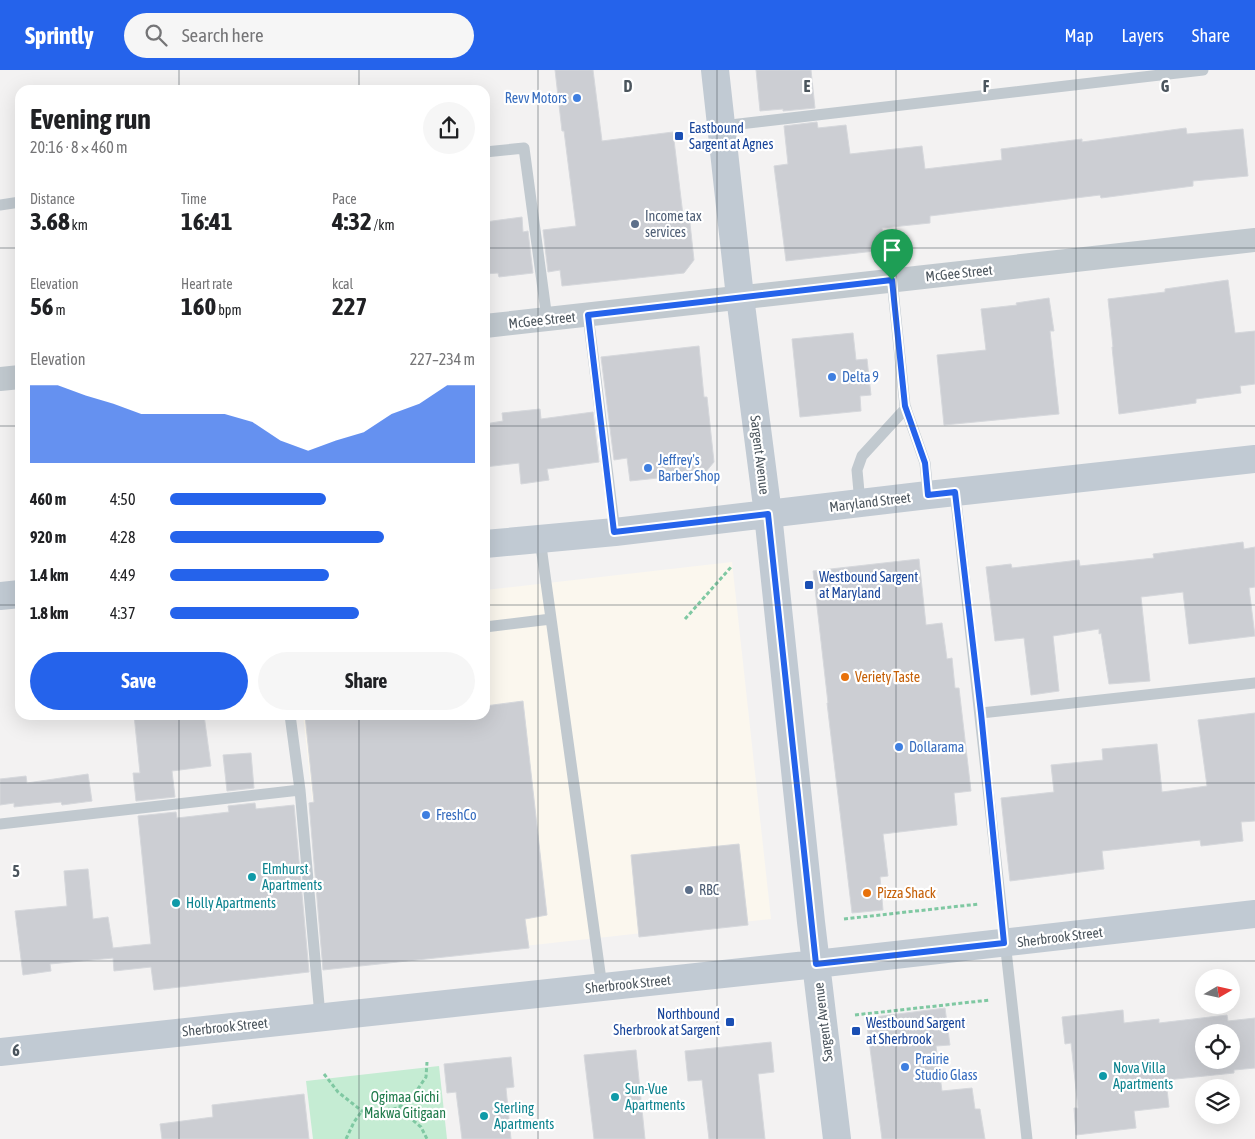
<!DOCTYPE html>
<html lang="en">
<head>
<meta charset="utf-8">
<style>
	:root { --surface:#fff; --page:#f6f6f6; --text:#202124; --muted:#757577; --accent:#2563eb }
	body { margin:0; font-family:"Asap Condensed",sans-serif; background:var(--page); color:var(--text); height:100vh; display:flex; flex-direction:column; font-size:19px; white-space:nowrap }
	* { box-sizing:border-box; margin:0 }
	p { font-size:16px; color:var(--muted) }
	.icon { flex:none; width:28px; height:28px; fill:none; stroke:currentColor; stroke-width:2; stroke-linecap:round; stroke-linejoin:round }
	.map { position:relative; flex:1; overflow:hidden }
	.drawer { position:absolute; left:15px; top:15px; width:475px; height:635px; display:flex; flex-direction:column; background:var(--surface); border-radius:15px; box-shadow:0 5px 20px #0002 }
	.drawer>* { flex:none }
	.needle { width:32px; rotate:81deg }
	.controls { position:absolute; left:1195px; top:899px; display:grid; gap:10px }
	.controls a { display:grid; place-items:center; width:45px; height:45px; border-radius:50%; background:var(--surface); box-shadow:0 5px 20px #0002; font-size:25px }
	.pin { position:absolute; display:grid; place-items:center; width:42px; height:42px; color:#fff; margin:-51px -21px; border-radius:50% 50% 50% 0; rotate:-45deg; box-shadow:0 0 5px #0007 }
	.pin .icon { rotate:45deg }
	.round { display:grid; place-items:center; flex:none; width:52px; height:52px; border-radius:26px; background:var(--page) }
	.headline { display:flex; align-items:center; justify-content:space-between; height:85px; padding:0 15px }
	h1 { font-size:28px; font-weight:700; line-height:38px }
	.figures { display:grid; grid-template-columns:repeat(3,1fr); gap:8px; height:85px; padding:5px 15px }
	.figures div { display:grid; align-content:center }
	.figures b { font-size:25px; font-weight:700 }
	.figures small { font-size:14px; font-weight:400 }
	.figures p { font-size:14px }
	.chart { height:140px; padding:10px 15px }
	.chart p { display:flex; justify-content:space-between }
	.chart svg { width:100%; height:90px; margin-top:5px; fill:var(--accent); opacity:.7 }
	.action { display:flex; gap:10px; margin-top:auto; padding:10px 15px }
	.action a { flex:1; height:58px; border-radius:30px; background:var(--accent); color:#fff; font-size:20px; font-weight:700; line-height:58px; text-align:center }
	.action a+a { background:var(--page); color:var(--text) }
	ul { padding:0 15px; list-style:none; font-size:16px }
	li { display:grid; grid-template-columns:80px 60px 1fr; align-items:center; height:38px }
	li i { height:12px; border-radius:6px; background:var(--accent) }
	header { display:flex; align-items:center; gap:30px; box-sizing:border-box; height:70px; padding:0 25px; background:var(--accent); color:#fff }
	header strong { font-size:24px }
	nav { display:flex; gap:28px; margin-inline-start:auto; font-size:18px }
	.search { width:350px; height:45px; background:var(--page); display:flex; align-items:center; gap:12px; box-sizing:border-box; padding:0 18px; border-radius:28px; color:var(--muted); font-size:19px }
	.map>svg:first-child { display:block }
	.commercial { fill:#fbf7ee }
	.green { fill:#c5ecd3 }
	.building { fill:#ccced3; stroke:#d6d8dc; fill-rule:evenodd }
	.lines { fill:none; stroke-linecap:round; stroke-linejoin:round }
	.path { stroke:#7fc8a2; stroke-width:3; stroke-dasharray:4 2.5; stroke-linecap:butt }
	.lane { stroke:#c1c9cf; stroke-width:11 }
	.street { stroke:#c1c9cf; stroke-width:24 }
	.secondary { stroke:#c1cad3; stroke-width:28 }
	.route-casing { stroke:#fff; stroke-width:10 }
	.route { stroke:#2563eb; stroke-width:6 }
	.grid { fill:none; stroke:#4b555d; stroke-width:1; stroke-opacity:0.55 }
	.shop-dot { fill:#3f7fe0; stroke:#fff; stroke-width:2 }
	.transit-dot { fill:#1a4fb4; stroke:#fff; stroke-width:2 }
	.service-dot { fill:#5c6f8a; stroke:#fff; stroke-width:2 }
	.food-dot { fill:#e8710a; stroke:#fff; stroke-width:2 }
	.culture-dot { fill:#0f9aa8; stroke:#fff; stroke-width:2 }
	.labels { text-anchor:middle; dominant-baseline:central; stroke-width:4.5; stroke-linejoin:round; paint-order:stroke }
	.shop-label { font-size:14px; fill:#366cbe; stroke:#fff; text-anchor:start }
	.transit-label { font-size:14px; fill:#164399; stroke:#fff; text-anchor:start }
	.service-label { font-size:14px; fill:#4e5e75; stroke:#fff; text-anchor:start }
	.street-label { font-size:14px; fill:#4b555d; stroke:#fff }
	.food-label { font-size:14px; fill:#c56008; stroke:#fff; text-anchor:start }
	.culture-label { font-size:14px; fill:#0d838f; stroke:#fff; text-anchor:start }
	.park-label { font-size:14px; fill:#207a4b; stroke:#fff }
	.grid-label { font-size:16px; text-anchor:middle; font-weight:bold; fill:#4b555d; stroke:#fff; stroke-width:4.5; stroke-linejoin:round; paint-order:stroke }
</style>
</head>
<body>
<header>
<strong>Sprintly</strong>
<div class="search"><svg class="icon" aria-label="search" viewBox="0 0 24 24"><circle cx="10" cy="10" r="6"/><path d="M15 15l6 6"/></svg>Search here</div>
<nav><a>Map</a><a>Layers</a><a>Share</a></nav>
</header>
<div class="map">
<svg width="1255" height="1069" viewBox="0 0 1255 1069">
	<rect width="100%" height="100%" fill="#f3f2f2"/>
	<!-- commercial -->
	<path class="commercial" d="M732,492L771,849L331,897L303,645H485V520Z"/>
	<!-- green -->
	<path class="green" d="M439,996L447,1069H313L306,1011Z"/>
	<!-- building -->
	<path class="building" d="M555,0H593L602,71L673,62L683,145L689,144L694,190L684,203L562,216L560,200L548,202L543,160L576,156L564,61H562Z
		M756,0H811L815,38L783,41V39L760,41Z
		M817,52L818,58L846,55L850,84L922,76L925,99L1002,90L1001,79L1082,69V72L1186,58L1187,64L1243,59L1248,106L1193,111V116L1139,123L1101,128L1100,125L930,146V153L882,158L884,180L786,191L774,96L788,94L784,56Z
		M522,147L523,162L528,161L533,203L499,207L498,203L485,204V152Z
		M1228,210L1235,263L1255,261V314L1240,316L1241,323L1196,329V333L1119,344L1112,277H1113L1108,229L1165,222V219Z
		M1049,228L1054,261H1050L1059,344L944,355L937,285L986,280L981,239L1017,235L1016,233Z
		M853,263L856,290L867,289L871,325L860,326L861,341L800,347L792,269Z
		M699,276L704,327H707L714,392L705,403L630,411L627,388L614,390L601,287Z
		M540,339L541,349L593,342L599,392L547,399L549,410L521,414L519,393L485,397V354L503,351L502,343Z
		M1243,472L1244,479L1255,477V517L1249,518L1255,566L1189,574L1183,522L1141,527L1150,611L1109,614L1101,563L1099,564V559L1053,566L1059,621L1031,625L1024,568L995,571L986,497L1011,494L1012,498L1079,490L1080,496L1154,488L1153,484Z
		M919,489L926,555L942,553L947,589L952,588L955,618H959L971,721L954,723L957,755L883,764L888,806L880,807L883,840L852,843L827,633H828L813,501Z
		M523,631L547,845L525,849L529,878L323,900L309,733L314,732L305,645H485V636Z
		M1255,643V751L1241,752L1243,771L1201,776L1200,770L1102,781L1104,799L1010,811L1001,728L1054,722L1051,695L1103,690L1102,679L1157,674L1162,722L1207,716L1198,650Z
		M134,645H204L211,696L172,701L175,727L136,731L133,703H140Z
		M251,683L254,718L227,721L223,685Z
		M88,704L92,731L62,735L61,732L14,737V733L0,735V709L26,706L27,713Z
		M255,733L256,739L294,735L309,902L154,920L151,897L114,901L113,888L50,894L51,901L23,905L15,841L67,836L64,801L88,799L93,849L108,847L113,878L151,874L138,746L176,742L177,748L229,742L228,736Z
		M739,774L748,855L639,867L631,785Z
		M945,938L950,975L936,976L942,1021L972,1018L975,1039H980L985,1069H882L866,948Z
		M1123,940L1124,953L1159,949V953L1227,945L1228,951L1255,948V998L1234,1000V1003L1166,1010L1169,1037L1134,1041L1136,1058L1076,1065L1074,1038H1078L1071,973L1065,974L1062,947ZM1204,962H1231V990H1204Z
		M771,972L774,1002L758,1004L765,1069H709L702,1010L688,1011L685,981Z
		M636,980L645,1069H594L584,985Z
		M511,987L514,1017L506,1018L511,1069H462L456,1022L447,1023L444,994Z
		M304,1024L309,1069H162L160,1054L213,1047L212,1035Z"/>
	<g class="lines">
		<!-- path -->
		<path class="path" d="M685,549L732,496
			M844,849L979,834
			M855,945L990,930
			M324,1004L338,1022L362,1041L384,1040L398,1038L415,1023L426,1007L427,992
			M398,1038L421,1057L427,1069
			M346,1069L354,1052L362,1041"/>
		<!-- lane -->
		<path class="lane" d="M722,56L1203,0
			M485,82L524,78L547,249
			M0,135L20,132
			M892,210L905,336L925,393L928,425
			M588,245L615,462
			M955,422C980,637 1001,853 1027,1069
			M860,433L857,400L862,386L906,338
			M540,469L602,917
			M485,557L551,549
			M981,643L1255,613
			M290,645L300,720L320,946
			M0,754L300,720"/>
		<!-- street -->
		<path class="street" d="M485,256L1255,170
			M0,309L20,307"/>
		<!-- secondary -->
		<path class="secondary" d="M715,0L740,227L768,444L811,852L837,1069
			M485,474L615,462L928,425L1255,389
			M0,526L20,524
			M0,982L816,894L1255,844"/>
	</g>
	<g class="lines">
		<!-- route casing -->
		<g class="route-casing">
			<path id="route" d="M892,210L905,336L925,393L928,425L955,422L981,643L1004,873L816,894L768,444L614,462L588,245Z"/>
		</g>
		<!-- route -->
		<use href="#route" class="route"/>
	</g>
	<!-- grid -->
	<path class="grid" d="M179,0V20M359,0V20M538,0V1069M717,0V1069M896,0V1069M1076,0V1069M0,178H20M485,178H1255M0,356H20M485,356H1255M0,535H20M485,535H1255M179,645V1069M359,645V1069M0,713H1255M0,891H1255"/>
	<!-- markers -->
	<g class="shop-dot">
		<circle cx="577" cy="28" r="5"/>
		<circle cx="832" cy="307" r="5"/>
		<circle cx="648" cy="398" r="5"/>
		<circle cx="899" cy="677" r="5"/>
		<circle cx="426" cy="745" r="5"/>
		<circle cx="905" cy="997" r="5"/>
	</g>
	<g class="transit-dot">
		<rect x="674" y="61" width="10" height="10" rx="2.5"/>
		<rect x="804" y="510" width="10" height="10" rx="2.5"/>
		<rect x="725" y="947" width="10" height="10" rx="2.5"/>
		<rect x="851" y="956" width="10" height="10" rx="2.5"/>
	</g>
	<g class="service-dot">
		<circle cx="635" cy="154" r="5"/>
		<circle cx="689" cy="820" r="5"/>
	</g>
	<g class="food-dot">
		<circle cx="845" cy="607" r="5"/>
		<circle cx="867" cy="823" r="5"/>
	</g>
	<g class="culture-dot">
		<circle cx="252" cy="807" r="5"/>
		<circle cx="176" cy="833" r="5"/>
		<circle cx="1103" cy="1006" r="5"/>
		<circle cx="615" cy="1027" r="5"/>
		<circle cx="484" cy="1046" r="5"/>
	</g>
	<g class="labels">
		<!-- shop labels -->
		<g class="shop-label">
			<text x="567" y="28" text-anchor="end">Revv Motors</text>
			<text x="842" y="307">Delta 9</text>
			<text x="658" y="390">Jeffrey's<tspan x="658" dy="16">Barber Shop</tspan></text>
			<text x="909" y="677">Dollarama</text>
			<text x="436" y="745">FreshCo</text>
			<text x="915" y="989">Prairie<tspan x="915" dy="16">Studio Glass</tspan></text>
		</g>
		<!-- transit labels -->
		<g class="transit-label">
			<text x="689" y="58">Eastbound<tspan x="689" dy="16">Sargent at Agnes</tspan></text>
			<text x="819" y="507">Westbound Sargent<tspan x="819" dy="16">at Maryland</tspan></text>
			<text x="720" y="944" text-anchor="end">Northbound<tspan x="720" dy="16">Sherbrook at Sargent</tspan></text>
			<text x="866" y="953">Westbound Sargent<tspan x="866" dy="16">at Sherbrook</tspan></text>
		</g>
		<!-- service labels -->
		<g class="service-label">
			<text x="645" y="146">Income tax<tspan x="645" dy="16">services</tspan></text>
			<text x="699" y="820">RBC</text>
		</g>
		<!-- street labels -->
		<g class="street-label">
			<text transform="translate(959 203) rotate(-6)">McGee Street</text>
			<text transform="translate(542 250) rotate(-6)">McGee Street</text>
			<text transform="translate(760 385) rotate(83)">Sargent Avenue</text>
			<text transform="translate(870 432) rotate(-7)">Maryland Street</text>
			<text transform="translate(1060 867) rotate(-7)">Sherbrook Street</text>
			<text transform="translate(628 914) rotate(-6)">Sherbrook Street</text>
			<text transform="translate(823 952) rotate(-97)">Sargent Avenue</text>
			<text transform="translate(225 957) rotate(-6)">Sherbrook Street</text>
		</g>
		<!-- food labels -->
		<g class="food-label">
			<text x="855" y="607">Veriety Taste</text>
			<text x="877" y="823">Pizza Shack</text>
		</g>
		<!-- culture labels -->
		<g class="culture-label">
			<text x="262" y="799">Elmhurst<tspan x="262" dy="16">Apartments</tspan></text>
			<text x="186" y="833">Holly Apartments</text>
			<text x="1113" y="998">Nova Villa<tspan x="1113" dy="16">Apartments</tspan></text>
			<text x="625" y="1019">Sun-Vue<tspan x="625" dy="16">Apartments</tspan></text>
			<text x="494" y="1038">Sterling<tspan x="494" dy="16">Apartments</tspan></text>
		</g>
		<!-- park labels -->
		<g class="park-label">
			<text x="405" y="1027">Ogimaa Gichi<tspan x="405" dy="16">Makwa Gitigaan</tspan></text>
		</g>
	</g>
	<g class="grid-label">
		<text x="628" y="22">D</text>
		<text x="807" y="22">E</text>
		<text x="986" y="22">F</text>
		<text x="1165" y="22">G</text>
		<text x="16" y="807">5</text>
		<text x="16" y="986">6</text>
	</g>
</svg>
<div class="controls">
<a><svg class="needle" viewBox="-14 -14 28 28"><path d="M0-13l5 13h-10z" fill="#e53935"/><path d="M0 13l5-13h-10z" fill="#757577"/></svg></a>
<a><svg class="icon" aria-label="locate" viewBox="0 0 24 24"><circle cx="12" cy="12" r="6"/><path d="M12 2v4M12 18v4M2 12h4M18 12h4"/></svg></a>
<a><svg class="icon" aria-label="layers" viewBox="0 0 24 24"><path d="M12 4l9 5-9 5-9-5zM3 14l9 5 9-5"/></svg></a>
</div>
<div class="pin" style="left:892px;top:210px;background:#1e9e55"><svg class="icon" aria-label="arrive" viewBox="0 0 24 24"><path d="M6 21V4h12l-3 4 3 4H6"/></svg></div>
<section class="drawer">
<div class="headline"><div><h1>Evening run</h1><p>20:16 · 8 × 460 m</p></div><a class="round"><svg class="icon" aria-label="share" viewBox="0 0 24 24"><path d="M12 15V3M7 8l5-5 5 5M5 13v7h14v-7"/></svg></a></div>
<div class="figures">
<div><p>Distance</p><b>3.68<small> km</small></b></div>
<div><p>Time</p><b>16:41</b></div>
<div><p>Pace</p><b>4:32<small> /km</small></b></div>
</div>
<div class="figures">
<div><p>Elevation</p><b>56<small> m</small></b></div>
<div><p>Heart rate</p><b>160<small> bpm</small></b></div>
<div><p>kcal</p><b>227</b></div>
</div>
<div class="chart"><p><span>Elevation</span>227–234 m</p>
<svg viewBox="0 0 160 44" preserveAspectRatio="none"><path d="M0 44V6L10 6L20 11L30 15L40 20L50 20L60 20L70 20L80 24L90 33L100 38L110 33L120 29L130 20L140 15L150 6L160 6V44z"/></svg>
</div>
<ul>
<li><b>460 m</b>4:50<i style="width:51%"></i></li>
<li><b>920 m</b>4:28<i style="width:70%"></i></li>
<li><b>1.4 km</b>4:49<i style="width:52%"></i></li>
<li><b>1.8 km</b>4:37<i style="width:62%"></i></li>
</ul>
<div class="action"><a>Save</a><a>Share</a></div>
</section>
</div>
</body>
</html>
